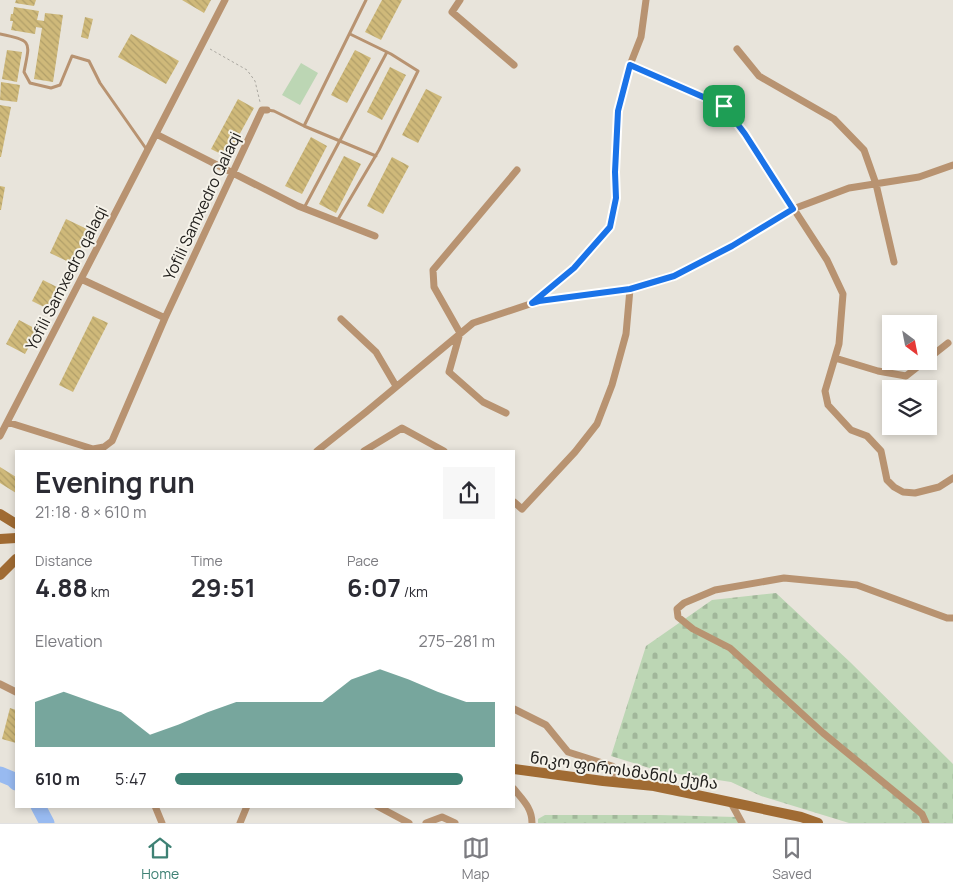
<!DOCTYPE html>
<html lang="en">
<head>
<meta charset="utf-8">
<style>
	:root { --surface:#fff; --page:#f7f7f7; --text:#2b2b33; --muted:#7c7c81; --line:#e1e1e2; --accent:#3e8174 }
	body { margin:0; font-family:Manrope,"Noto Sans Georgian",sans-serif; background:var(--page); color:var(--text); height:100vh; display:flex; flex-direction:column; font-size:19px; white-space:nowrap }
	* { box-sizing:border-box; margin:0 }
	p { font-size:16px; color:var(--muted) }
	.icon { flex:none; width:28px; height:28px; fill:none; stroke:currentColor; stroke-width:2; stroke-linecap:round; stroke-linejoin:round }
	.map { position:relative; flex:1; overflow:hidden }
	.panel { position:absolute; left:15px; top:450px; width:500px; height:358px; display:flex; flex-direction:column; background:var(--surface); border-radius:0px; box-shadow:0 2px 8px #0003 }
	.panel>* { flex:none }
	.needle { width:32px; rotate:148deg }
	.tools { position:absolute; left:882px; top:315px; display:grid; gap:10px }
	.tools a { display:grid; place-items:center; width:55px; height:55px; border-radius:0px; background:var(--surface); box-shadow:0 2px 8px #0003; font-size:25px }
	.pin { position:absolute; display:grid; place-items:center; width:42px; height:42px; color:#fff; margin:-21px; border-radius:10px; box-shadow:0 2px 8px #0006 }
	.round { display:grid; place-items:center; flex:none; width:52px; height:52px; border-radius:0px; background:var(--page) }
	.summary { display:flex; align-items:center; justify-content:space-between; height:85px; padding:0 20px }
	h1 { font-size:28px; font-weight:700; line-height:38px }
	.stats { display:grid; grid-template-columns:repeat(3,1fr); gap:8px; height:85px; padding:5px 20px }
	.stats div { display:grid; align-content:center }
	.stats b { font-size:25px; font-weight:700 }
	.stats small { font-size:14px; font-weight:400 }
	.stats p { font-size:14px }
	.chart { height:140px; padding:10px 20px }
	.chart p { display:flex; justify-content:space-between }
	.chart svg { width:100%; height:90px; margin-top:5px; fill:var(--accent); opacity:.7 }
	ul { padding:0 20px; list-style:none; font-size:16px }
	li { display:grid; grid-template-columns:80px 60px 1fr; align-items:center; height:38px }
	li i { height:12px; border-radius:6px; background:var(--accent) }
	.menu { display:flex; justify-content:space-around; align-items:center; height:70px; border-top:1px solid var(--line); background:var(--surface); font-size:14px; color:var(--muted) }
	.menu a { display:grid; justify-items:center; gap:2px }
	.menu .selected { color:var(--accent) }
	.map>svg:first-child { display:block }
	.green { fill:#bcd6b4 }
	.cemetery { fill:url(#cemetery-stones) }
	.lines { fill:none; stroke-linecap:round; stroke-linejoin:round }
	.river { stroke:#98baf0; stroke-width:15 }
	.building { fill:url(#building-back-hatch) }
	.path { stroke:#aba8a1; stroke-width:1; stroke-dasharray:2.5 2.5; stroke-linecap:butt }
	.service { stroke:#b89371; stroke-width:3 }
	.minor { stroke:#b89371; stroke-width:7 }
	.secondary { stroke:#a06b33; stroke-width:10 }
	.route-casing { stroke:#fff; stroke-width:10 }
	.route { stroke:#1a73e8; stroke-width:6 }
	.labels { text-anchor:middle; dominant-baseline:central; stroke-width:4; stroke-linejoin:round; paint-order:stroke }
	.street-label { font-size:16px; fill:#22201d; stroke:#f5f2e9 }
</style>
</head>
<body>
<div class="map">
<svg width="953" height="823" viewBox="0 0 953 823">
	<defs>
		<pattern id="cemetery-stones" width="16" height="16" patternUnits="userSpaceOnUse" patternTransform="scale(1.25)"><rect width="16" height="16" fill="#bcd6b4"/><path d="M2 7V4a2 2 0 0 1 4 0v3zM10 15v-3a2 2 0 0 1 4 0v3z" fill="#a1b79a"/></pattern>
		<pattern id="building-back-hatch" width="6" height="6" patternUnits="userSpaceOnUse" patternTransform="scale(1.25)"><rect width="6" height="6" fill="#cfb97a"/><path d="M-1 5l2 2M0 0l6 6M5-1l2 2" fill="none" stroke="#b19f69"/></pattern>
	</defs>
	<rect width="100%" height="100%" fill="#e8e4db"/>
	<!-- green -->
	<path class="green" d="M301,63L318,73L300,105L282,95Z"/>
	<!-- cemetery -->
	<path class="cemetery" d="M776,593L850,662L953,764V823H849L761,796L731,782L659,771L611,756L646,646L712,600Z
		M545,815H659L736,817L739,823H538V819Z"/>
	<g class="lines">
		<!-- river -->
		<path class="river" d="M0,774L12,779L16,783
			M38,806L47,823"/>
	</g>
	<!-- building -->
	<path class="building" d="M16,0H36L34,6L15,3Z
		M182,0H211L204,13Z
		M382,0H402L381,40L365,32Z
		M14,7L39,11L37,20L44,21L45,13L63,15L53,82L34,79L42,28L36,27L35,34L11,30L13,21H10L11,14H13Z
		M85,17L93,19L88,39L81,37Z
		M131,34L179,61L166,84L118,57Z
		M7,50L22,52L17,82L2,79Z
		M355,50L371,58L347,103L331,95Z
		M390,67L406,75L382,120L367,112Z
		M1,82L20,85L17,102L0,100Z
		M426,89L442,97L418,143L402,135Z
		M238,99L254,108L227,157L211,149Z
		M0,105L11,107L1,157H0Z
		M311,137L327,146L302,194L285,186Z
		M344,156L361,164L336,213L319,204Z
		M392,157L409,166L383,214L367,206Z
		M0,186L5,187L1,210H0Z
		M66,219L89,230L73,264L50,253Z
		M43,280L63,290L59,298L55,296L48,309L32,301Z
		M93,316L108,323L73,392L59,385Z
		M19,320L38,330L25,354L6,344Z
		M0,467L16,477V493L0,483Z
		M10,708L16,710V743L2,739Z"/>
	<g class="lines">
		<!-- path -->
		<path class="path" d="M210,49L247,70L255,81L260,102"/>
		<!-- service -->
		<path class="service" d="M0,34C33,41 30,41 24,72L30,83L51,88L60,85L72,56L89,61L100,83L147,150
			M267,110L274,111L304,126L376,156
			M304,126L366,0
			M304,208L387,52
			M337,221L379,150L418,71L391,54L350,34"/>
		<!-- minor -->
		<path class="minor" d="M460,0L452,12L514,65
			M737,49L759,76L834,119L864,150L876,184L894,262
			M630,65L724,106L745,134L827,260L843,294L839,344L825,391L828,405L851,430L867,436L881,451L887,480L894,487L903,492L915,493L939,487L953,478
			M156,134L298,206L375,236
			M81,279L165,318
			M535,301L574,269L610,227L616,198L615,172L618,111L630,65L641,37L646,0
			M341,319L376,352L396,386
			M835,358L878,371L906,376L925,361
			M929,358L948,343
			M506,413L483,402L449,372L460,333L434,287L433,270L517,170
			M7,422L93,449L104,447L112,441L165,318L262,110H267
			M0,436L225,0
			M317,451L366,412L473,323L539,301L630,289L674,277L732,246L793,209L849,188L919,177L953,165
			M364,451L402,428L444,451
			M514,502L522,509L575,452L597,424L612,385L626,334L630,289
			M0,684L16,692
			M514,709L546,725L568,752L612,766L617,771L612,782
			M514,789C523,800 532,808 532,823
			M730,801L742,823
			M155,806L162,823
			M377,806L409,823
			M240,823L247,806
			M426,823L442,817L455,823
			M926,823L922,814L823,733L730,648L693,629L678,617L677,609L684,603L715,590L784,578L857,585L947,618H953"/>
		<!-- secondary -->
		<path class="secondary" d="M0,514L16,524
			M0,539L16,538
			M0,575L16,559
			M514,769L603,781L654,786L801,817L818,823"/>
	</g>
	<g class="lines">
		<!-- route casing -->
		<g class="route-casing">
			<path id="route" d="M630,65L724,106L745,134L793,209L732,246L674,276L630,289L539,301L532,303L574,268L610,227L616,198L615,172L618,111Z"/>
		</g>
		<!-- route -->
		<use href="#route" class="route"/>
	</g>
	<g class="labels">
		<!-- street labels -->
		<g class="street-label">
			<text transform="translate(202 206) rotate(-65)">Yofili Samxedro Qalaqi</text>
			<text transform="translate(66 278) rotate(-63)">Yofili Samxedro qalaqi</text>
			<text transform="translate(624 770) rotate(8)">ნიკო ფიროსმანის ქუჩა</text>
		</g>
	</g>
</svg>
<div class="tools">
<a><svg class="needle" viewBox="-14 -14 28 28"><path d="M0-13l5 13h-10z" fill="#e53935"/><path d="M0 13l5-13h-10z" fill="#7c7c81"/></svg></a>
<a><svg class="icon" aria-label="layers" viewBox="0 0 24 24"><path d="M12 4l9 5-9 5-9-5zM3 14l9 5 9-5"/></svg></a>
</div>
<div class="pin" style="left:724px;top:106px;background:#1e9e55"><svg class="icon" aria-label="arrive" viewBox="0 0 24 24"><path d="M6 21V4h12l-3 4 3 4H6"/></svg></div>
<section class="panel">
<div class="summary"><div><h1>Evening run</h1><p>21:18 · 8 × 610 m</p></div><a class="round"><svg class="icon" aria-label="share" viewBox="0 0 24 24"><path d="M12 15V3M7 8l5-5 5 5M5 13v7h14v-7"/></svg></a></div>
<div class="stats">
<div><p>Distance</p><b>4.88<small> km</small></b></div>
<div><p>Time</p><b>29:51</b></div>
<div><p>Pace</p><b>6:07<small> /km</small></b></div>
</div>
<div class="chart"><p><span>Elevation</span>275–281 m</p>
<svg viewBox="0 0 160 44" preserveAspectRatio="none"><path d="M0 44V22L10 17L20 22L30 27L40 38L50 33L60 27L70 22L80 22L90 22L100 22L110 11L120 6L130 11L140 17L150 22L160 22V44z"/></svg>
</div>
<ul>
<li><b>610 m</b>5:47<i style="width:90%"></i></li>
</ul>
</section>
</div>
<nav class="menu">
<a class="selected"><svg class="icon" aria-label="home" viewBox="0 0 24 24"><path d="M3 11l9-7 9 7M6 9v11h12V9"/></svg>Home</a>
<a><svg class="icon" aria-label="map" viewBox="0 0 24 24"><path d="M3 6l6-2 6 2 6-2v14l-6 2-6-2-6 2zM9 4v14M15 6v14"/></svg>Map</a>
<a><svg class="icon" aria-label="saved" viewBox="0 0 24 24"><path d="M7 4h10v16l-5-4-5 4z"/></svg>Saved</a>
</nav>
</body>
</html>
